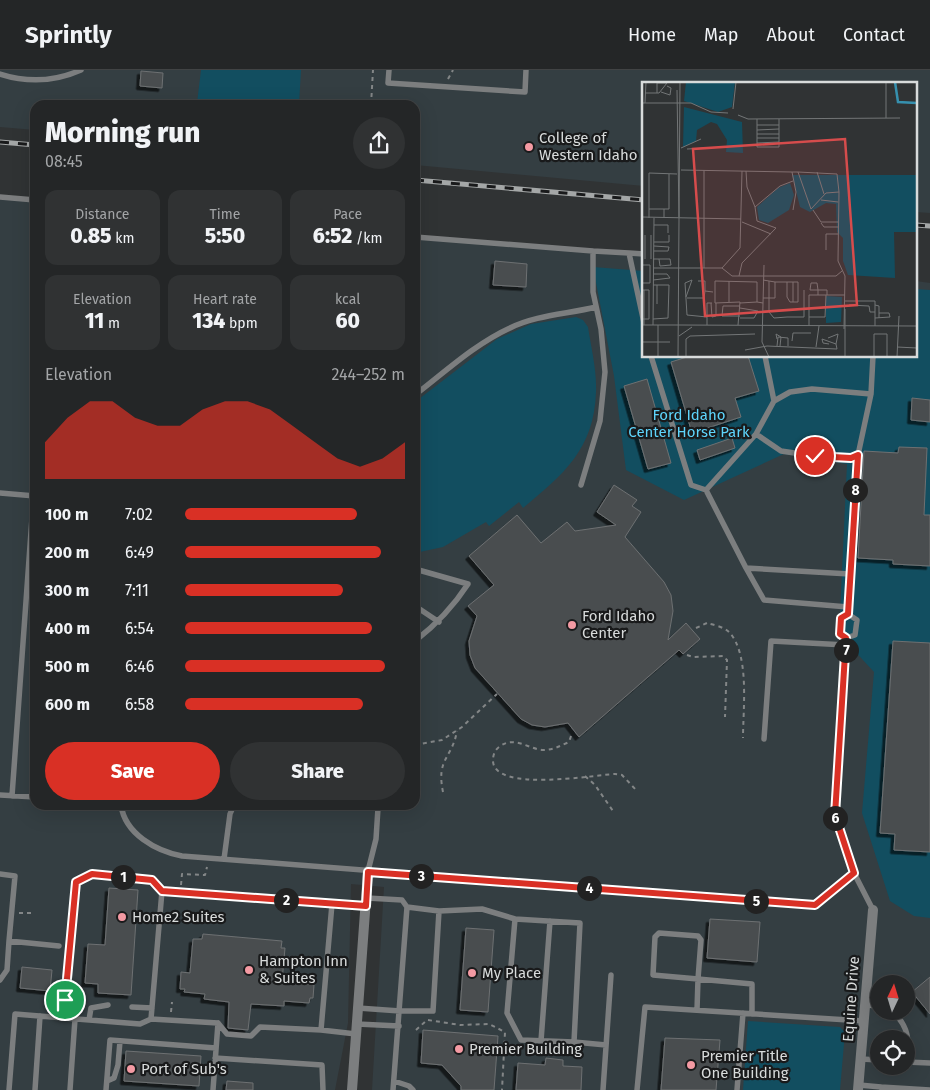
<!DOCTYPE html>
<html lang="en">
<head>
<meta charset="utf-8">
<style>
	:root { --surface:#242627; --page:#303233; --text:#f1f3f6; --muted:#a3a5a7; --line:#414344; --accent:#d93025 }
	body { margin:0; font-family:"Fira Sans",sans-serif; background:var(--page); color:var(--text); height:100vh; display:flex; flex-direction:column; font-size:19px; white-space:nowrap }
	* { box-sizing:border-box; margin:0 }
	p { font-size:16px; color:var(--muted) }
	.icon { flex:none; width:28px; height:28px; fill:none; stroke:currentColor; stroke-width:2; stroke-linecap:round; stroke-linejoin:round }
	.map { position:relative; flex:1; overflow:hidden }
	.sheet { position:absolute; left:30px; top:30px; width:390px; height:710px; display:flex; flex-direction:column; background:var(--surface); border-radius:15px; box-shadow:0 5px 20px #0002,0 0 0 1px var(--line) }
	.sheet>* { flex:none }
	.needle { width:32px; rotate:4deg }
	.tools { position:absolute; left:870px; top:905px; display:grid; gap:10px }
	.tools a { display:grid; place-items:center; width:45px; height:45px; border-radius:50%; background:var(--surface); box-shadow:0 5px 20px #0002,0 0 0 1px var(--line); font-size:25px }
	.pin { position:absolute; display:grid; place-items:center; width:42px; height:42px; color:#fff; margin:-21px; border:2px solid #fff; border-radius:50%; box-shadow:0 1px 5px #0007 }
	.km { position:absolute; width:25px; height:25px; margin:-12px; border-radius:50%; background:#222; color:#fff; font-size:14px; line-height:25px; text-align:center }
	.round { display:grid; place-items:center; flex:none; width:52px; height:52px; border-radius:26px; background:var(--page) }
	.headline { display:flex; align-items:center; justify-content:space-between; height:85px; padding:0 15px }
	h1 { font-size:28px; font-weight:800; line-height:38px }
	.stats { display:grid; grid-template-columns:repeat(3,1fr); gap:8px; height:85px; padding:5px 15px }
	.stats div { display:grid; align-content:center; border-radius:12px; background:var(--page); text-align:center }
	.stats b { font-size:21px; font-weight:800 }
	.stats small { font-size:14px; font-weight:400 }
	.stats p { font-size:14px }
	.chart { height:140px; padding:10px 15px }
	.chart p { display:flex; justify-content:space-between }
	.chart svg { width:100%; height:90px; margin-top:5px; fill:var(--accent); opacity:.7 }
	.primary-button { display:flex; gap:10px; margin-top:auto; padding:10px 15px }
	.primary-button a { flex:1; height:58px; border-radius:30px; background:var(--accent); color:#fff; font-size:20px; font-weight:800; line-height:58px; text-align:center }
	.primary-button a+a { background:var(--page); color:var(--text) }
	ul { padding:0 15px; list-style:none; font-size:16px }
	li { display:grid; grid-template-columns:80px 60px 1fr; align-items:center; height:38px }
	li i { height:12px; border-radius:6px; background:var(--accent) }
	header { display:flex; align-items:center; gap:30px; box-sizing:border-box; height:70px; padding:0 25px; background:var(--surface); border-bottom:1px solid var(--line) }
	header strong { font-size:24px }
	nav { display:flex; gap:28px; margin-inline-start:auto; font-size:18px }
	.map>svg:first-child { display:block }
	.built { fill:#343e42; fill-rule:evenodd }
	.green { fill:#124e60 }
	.building { fill:#4a4e4f; stroke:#6d7072; filter:url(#shadow) }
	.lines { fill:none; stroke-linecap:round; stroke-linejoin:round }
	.path { stroke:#838687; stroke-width:2; stroke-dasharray:4 4; stroke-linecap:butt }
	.service { stroke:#7c7e7f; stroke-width:5.5 }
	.minor { stroke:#7c7e7f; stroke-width:10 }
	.rail-casing { stroke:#a4a7a7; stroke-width:5 }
	.rail { stroke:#191a1b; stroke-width:3; stroke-dasharray:9; stroke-linecap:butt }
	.route-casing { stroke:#fff; stroke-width:10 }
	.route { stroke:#d93025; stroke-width:6 }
	.poi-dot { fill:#f49aa3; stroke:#191a1b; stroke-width:2 }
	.labels { text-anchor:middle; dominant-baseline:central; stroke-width:4.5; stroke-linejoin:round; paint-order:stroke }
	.poi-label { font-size:15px; fill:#d8dbdb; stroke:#191a1b; text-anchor:start }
	.park-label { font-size:15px; fill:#5ed4fb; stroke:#191a1b }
	.street-label { font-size:15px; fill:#d8dbdb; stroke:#191a1b }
	.inset-river { fill:none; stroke:#3690ae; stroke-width:2.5 }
	.inset-road { fill:none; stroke:#737677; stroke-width:1 }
	.view { fill:#d64c4c; fill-opacity:0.15; stroke:#d64c4c; stroke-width:2.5 }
	.inset-edge { fill:none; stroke:#d8dbdb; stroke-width:2.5 }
</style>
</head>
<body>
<header>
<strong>Sprintly</strong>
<nav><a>Home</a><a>Map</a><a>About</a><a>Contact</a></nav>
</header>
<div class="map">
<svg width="930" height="1020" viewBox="0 0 930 1020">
	<defs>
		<filter id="shadow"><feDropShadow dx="-3.5" dy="3.5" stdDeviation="0" flood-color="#0009"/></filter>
	</defs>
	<rect width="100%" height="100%" fill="#303334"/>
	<!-- built -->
	<path class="built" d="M0,0H930V143L916,142V14H644V116L415,95V35H35V60L0,57Z
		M0,126L35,129V735H415V165L644,186V286H916V211L930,213V1020H372L384,817L351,814L348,953L335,1020H0ZM879,914H906V941H879ZM879,969H906V996H879Z"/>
	<!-- green -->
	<path class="green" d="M201,0H301L299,35L197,33Z
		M593,197L644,201V286H916V219L930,220V848L914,846L890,831L862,743L874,602L839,564L847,394L784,384L684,430L626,400L614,306Z
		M576,247L583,250L588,257C591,277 597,301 596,322C594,379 564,404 523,438L519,432L489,456L486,452L443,477L415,483V332L497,269L531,254Z
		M748,951L840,957L845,962L840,1020H743Z"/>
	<!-- building -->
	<path class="building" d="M141,1L163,3L162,18L140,16Z
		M495,191L527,194L526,217L493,215Z
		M690,286H748L759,321L735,328L741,347L692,363L671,292Z
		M647,309L671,393L648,399L624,316Z
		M912,328L930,330V352L911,350Z
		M732,368L735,378L700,390L697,380Z
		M899,377L927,378L924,445H930V496L893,494V490L858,488L864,381L898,383Z
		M614,415L637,430L632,436L641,442L625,467L664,512L671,525L673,541L668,570L686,553L700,569L683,584L679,580L579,667L568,653L545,657L532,655L521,649L475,598L470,585L469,571L477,546L468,536L494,515L469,486L517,445L541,473L567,452L575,461L616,455L597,442Z
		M893,571L930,573V782L894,780L895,764L880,763Z
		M109,818L138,820L131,925L98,923V914L85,913L88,874L105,875Z
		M710,849L760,852L757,892L707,888Z
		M466,858L494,860L488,942L460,940Z
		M203,864L282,871L281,878H285L282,912L314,915L313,928H310L309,933L284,931V936L251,934L248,960L228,958L229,932L204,929L205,924L184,922L185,919H180L181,902L190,903L193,869H202Z
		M22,897L52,900L50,921L20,918Z
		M930,907V944L912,922Z
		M423,960L498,966L494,1020H461V1016L442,995L421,993Z
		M665,968L720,970L716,1020H661Z
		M126,981L201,986L199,1016L124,1011Z
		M546,988L563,990V996L582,997L581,1020H516L518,993L545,995Z
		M227,1011L253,1013V1020H226Z"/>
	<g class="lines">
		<!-- path -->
		<path class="path" d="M448,9L453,0
			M371,35L373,0
			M696,558L707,553C714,555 724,557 729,562C750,584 743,639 743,668
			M687,585L693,587L723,586L727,590L725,647
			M571,666L569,672C560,676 553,680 543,680C528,679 514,665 499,677C495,680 493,685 493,690C492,723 594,705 615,704L622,705L637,721
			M415,675L442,670L462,657L497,624
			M585,706L595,715L613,741
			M443,722C436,688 452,689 457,661
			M181,815L182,804L205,805L207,797
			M19,843H32
			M171,942L172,932
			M428,950L460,955L489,954L505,962L502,1020
			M416,960L427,950"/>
		<!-- service -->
		<path class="service" d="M389,0L388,13L525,22L526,0
			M0,4C28,13 54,12 81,0
			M0,127L35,130
			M415,167L593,181V222L601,259L605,302L600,351L581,415
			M593,181L629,183L644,253
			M629,183L644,184
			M651,286L691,415L706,420L756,364L774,331L790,322L812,319L871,324L858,385L848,544
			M765,286L774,331
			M871,324L873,286
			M415,325C445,302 475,274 510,258C536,245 568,244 596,237
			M756,364L781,381L815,386L851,388L858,385
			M706,420L746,498L850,504
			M0,423L35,426
			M746,498L764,530L848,537
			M415,499L468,514C453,537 437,554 415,571
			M415,536L439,552
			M846,568L835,745L854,803L873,840
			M846,568L855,565L857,550L848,544
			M846,568L840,564L841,548L848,544
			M764,669L771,571L846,575
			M0,725L35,727
			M12,726L35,406
			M121,735C125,764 156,781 182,786L815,835L854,803
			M224,789L230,744L234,735
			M368,801L376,769L378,738
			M0,804L15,806L9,871
			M332,834L366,836
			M439,841L482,839L515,849L580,853L574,972L521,970L507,943L515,849
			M0,910L7,900L9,871L59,876
			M865,934L879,937
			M132,937L152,938
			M358,938L400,941H433L439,841L407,837L402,830L367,828
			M697,940L698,909L653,905L655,867L659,863L698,866L701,870L698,909L752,914V944
			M892,941C909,956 909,970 908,992
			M151,949L162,821
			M89,950L91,938L108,935
			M218,953L227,964L251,966L260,957L321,960
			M357,954L399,956
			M541,971L550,851
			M574,972L606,975
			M215,988L322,995L323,1020
			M861,989L879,990
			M906,992L930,993
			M107,1011L114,1008L118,995L120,971
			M394,1011L409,1016L413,1020
			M859,1015L881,1017L882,1020
			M881,1017L930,1020
			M9,1020L15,944L64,948
			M35,1020L40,946
			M70,1020L75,949
			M106,1020L110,970L216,978
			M213,1020L218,953L151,949L140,954L64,948L76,812L91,804L152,810L162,821L332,834L321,960L356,964
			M393,1020L407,837
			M603,1020L611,905
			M637,1020L645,937L864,951
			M737,1020L743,943"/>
		<!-- minor -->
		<path class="minor" d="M352,1020L368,801
			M858,1020L873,840"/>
		<!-- rail casing -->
		<g class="rail-casing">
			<path id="rail" d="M0,72L35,75
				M415,110L644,130
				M916,155L930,156"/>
		</g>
		<!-- rail -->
		<use href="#rail" class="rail"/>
	</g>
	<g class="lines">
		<!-- route casing -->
		<g class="route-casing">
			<path id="route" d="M65,930L76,812L92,804L152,810L162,821L366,836L368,802L815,835L854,803L835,745L846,568L840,564L841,548L848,544L858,385L851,388L815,386"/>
		</g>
		<!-- route -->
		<use href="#route" class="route"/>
	</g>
	<!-- markers -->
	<g class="poi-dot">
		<circle cx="529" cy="77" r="5"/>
		<circle cx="572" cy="555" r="5"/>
		<circle cx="122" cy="847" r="5"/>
		<circle cx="249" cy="900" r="5"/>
		<circle cx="472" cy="903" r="5"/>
		<circle cx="459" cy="979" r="5"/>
		<circle cx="691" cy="995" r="5"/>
		<circle cx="131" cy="999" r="5"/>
	</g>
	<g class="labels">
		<!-- poi labels -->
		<g class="poi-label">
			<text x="539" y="68">College of<tspan x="539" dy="17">Western Idaho</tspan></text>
			<text x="582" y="546">Ford Idaho<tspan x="582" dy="17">Center</tspan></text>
			<text x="132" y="847">Home2 Suites</text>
			<text x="259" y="891">Hampton Inn<tspan x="259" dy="17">&amp; Suites</tspan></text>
			<text x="482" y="903">My Place</text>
			<text x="469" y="979">Premier Building</text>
			<text x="701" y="986">Premier Title<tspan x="701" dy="17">One Building</tspan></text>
			<text x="141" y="999">Port of Sub's</text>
		</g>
		<!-- park labels -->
		<g class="park-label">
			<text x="689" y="345">Ford Idaho<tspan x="689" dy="17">Center Horse Park</tspan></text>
		</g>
		<!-- street labels -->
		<g class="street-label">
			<text transform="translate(851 929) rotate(-86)">Equine Drive</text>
		</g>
	</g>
	<!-- overview -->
	<g transform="translate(642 12)">
		<rect width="275" height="275" fill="#303334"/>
		<path d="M44,0H93L90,25L76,30L42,19ZM42,25L100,40L101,71L84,70L85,58L75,42L69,40L55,48L54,59L41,65ZM150,93H275V150H252L253,196L206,193L201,179V156L195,150L194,122L184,121L168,130L158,125ZM148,101L152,113L147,128L126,141L117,138L115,125L136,106ZM184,214L200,215L199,240L184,241Z" fill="#124e60"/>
		<path class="inset-river" d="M253,0L256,20L275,21"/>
		<path class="inset-road" d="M35,8L37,135M19,10L28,13L29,6L25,4M3,11H17L25,1H15V11M0,21H49L69,30L86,31M3,21L4,0M91,27L94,0M96,33L106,37L258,36M244,36V0M115,37V65H137V37M115,43H137M115,48L137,47M115,52H137M115,56H137M115,61L137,60M39,66L59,57M45,67L65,66M39,88L150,90L154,110L151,128M104,89L105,105L113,125M150,90H156L169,127L184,111L197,110L196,179L203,194L202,247M156,90L195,92L197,110M175,90L182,112M179,118L196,120M7,127H22M171,128L179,140H196M0,135L99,137M7,136V91L35,92M22,136V127H27V92M100,140L129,152M179,141L182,145H196M12,143H26V151M3,153V177M12,160H27V153M184,168V152H196M12,169H26L27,165L12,164M9,177V153M11,177H28L29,183L18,184L17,177M0,183H8V201H0M122,183L120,260L127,275M11,186H80L98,166L100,89M62,186V88M80,186L90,194H194L200,189M97,194L100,181L134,146L115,139L113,125L138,104L151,99M11,198L28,196L25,192H12M56,199H63V209M127,199V230L132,236L145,235M133,200H156V220H148L145,215V200M11,203H27L26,236L11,237M15,203V222M0,208H7V237H0M176,213V208H168L169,201H175L176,208H185V213M44,215L50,198L43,201L45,233L65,235V243M45,216H62L63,209L71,210M121,216H133V200L121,198M203,219H233V244M87,220V199M151,220V200M69,221L70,235L74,234V221M98,221L115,220M207,223L227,224L228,230H233M233,223L237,224V236M203,227V275M98,234H80L81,224H98M65,235V221H70M145,235H162V208M167,235H183L184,213M98,236H112L116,229L98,226M233,236L248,235L247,231H237M0,243H36M2,243V208M11,243L12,136M16,243V260H28M36,243L275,244M96,243L98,220L73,221V199L115,200V220L121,221M167,244V213H203M37,254L50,245M186,256L196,252L194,262M135,257L134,252L139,255L138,264M150,259L151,251H169M0,260H16V275M187,262L181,261L180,257L194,262L195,267M135,264L136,255L146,256V264M174,265L177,244M255,265L275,266M103,268L125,264L195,267M36,275L38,0M44,275V257L48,254L113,252M232,275V252H245V275M255,275L257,234"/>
		<path class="view" d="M203,57L215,223L63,234L51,67Z"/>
		<rect width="275" height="275" class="inset-edge"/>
	</g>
</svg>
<div class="tools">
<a><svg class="needle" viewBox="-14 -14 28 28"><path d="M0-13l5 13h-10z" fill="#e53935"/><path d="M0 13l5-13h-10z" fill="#a3a5a7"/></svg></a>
<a><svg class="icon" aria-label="locate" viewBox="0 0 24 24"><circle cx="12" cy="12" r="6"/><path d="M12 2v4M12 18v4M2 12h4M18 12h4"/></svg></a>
</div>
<div class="pin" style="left:65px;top:930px;background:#1e9e55"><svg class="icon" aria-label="arrive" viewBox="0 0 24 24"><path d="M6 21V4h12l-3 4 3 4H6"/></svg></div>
<div class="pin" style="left:815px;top:386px;background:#d93025"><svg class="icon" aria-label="check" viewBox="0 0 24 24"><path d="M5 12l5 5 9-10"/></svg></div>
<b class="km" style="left:123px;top:807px">1</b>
<b class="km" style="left:286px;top:830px">2</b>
<b class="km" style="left:421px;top:806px">3</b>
<b class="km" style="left:589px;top:818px">4</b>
<b class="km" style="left:756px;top:831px">5</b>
<b class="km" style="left:835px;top:748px">6</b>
<b class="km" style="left:846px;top:580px">7</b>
<b class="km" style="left:855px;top:420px">8</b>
<section class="sheet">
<div class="headline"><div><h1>Morning run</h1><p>08:45</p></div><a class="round"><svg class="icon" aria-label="share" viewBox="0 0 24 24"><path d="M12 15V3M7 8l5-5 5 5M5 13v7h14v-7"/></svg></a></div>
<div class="stats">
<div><p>Distance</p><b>0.85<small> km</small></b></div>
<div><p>Time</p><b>5:50</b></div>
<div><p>Pace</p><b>6:52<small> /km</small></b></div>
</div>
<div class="stats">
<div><p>Elevation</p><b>11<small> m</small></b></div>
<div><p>Heart rate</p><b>134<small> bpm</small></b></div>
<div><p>kcal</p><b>60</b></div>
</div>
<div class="chart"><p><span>Elevation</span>244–252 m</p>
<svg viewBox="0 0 160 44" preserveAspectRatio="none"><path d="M0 44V26L10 14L20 6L30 6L40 14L50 18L60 18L70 10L80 6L90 6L100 10L110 18L120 26L130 34L140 38L150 34L160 26V44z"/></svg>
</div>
<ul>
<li><b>100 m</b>7:02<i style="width:78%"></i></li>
<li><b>200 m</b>6:49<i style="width:89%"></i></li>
<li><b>300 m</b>7:11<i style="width:72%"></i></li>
<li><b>400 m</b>6:54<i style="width:85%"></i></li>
<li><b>500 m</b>6:46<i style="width:91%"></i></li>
<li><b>600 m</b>6:58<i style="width:81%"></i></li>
</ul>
<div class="primary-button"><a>Save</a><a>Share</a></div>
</section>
</div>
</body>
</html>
